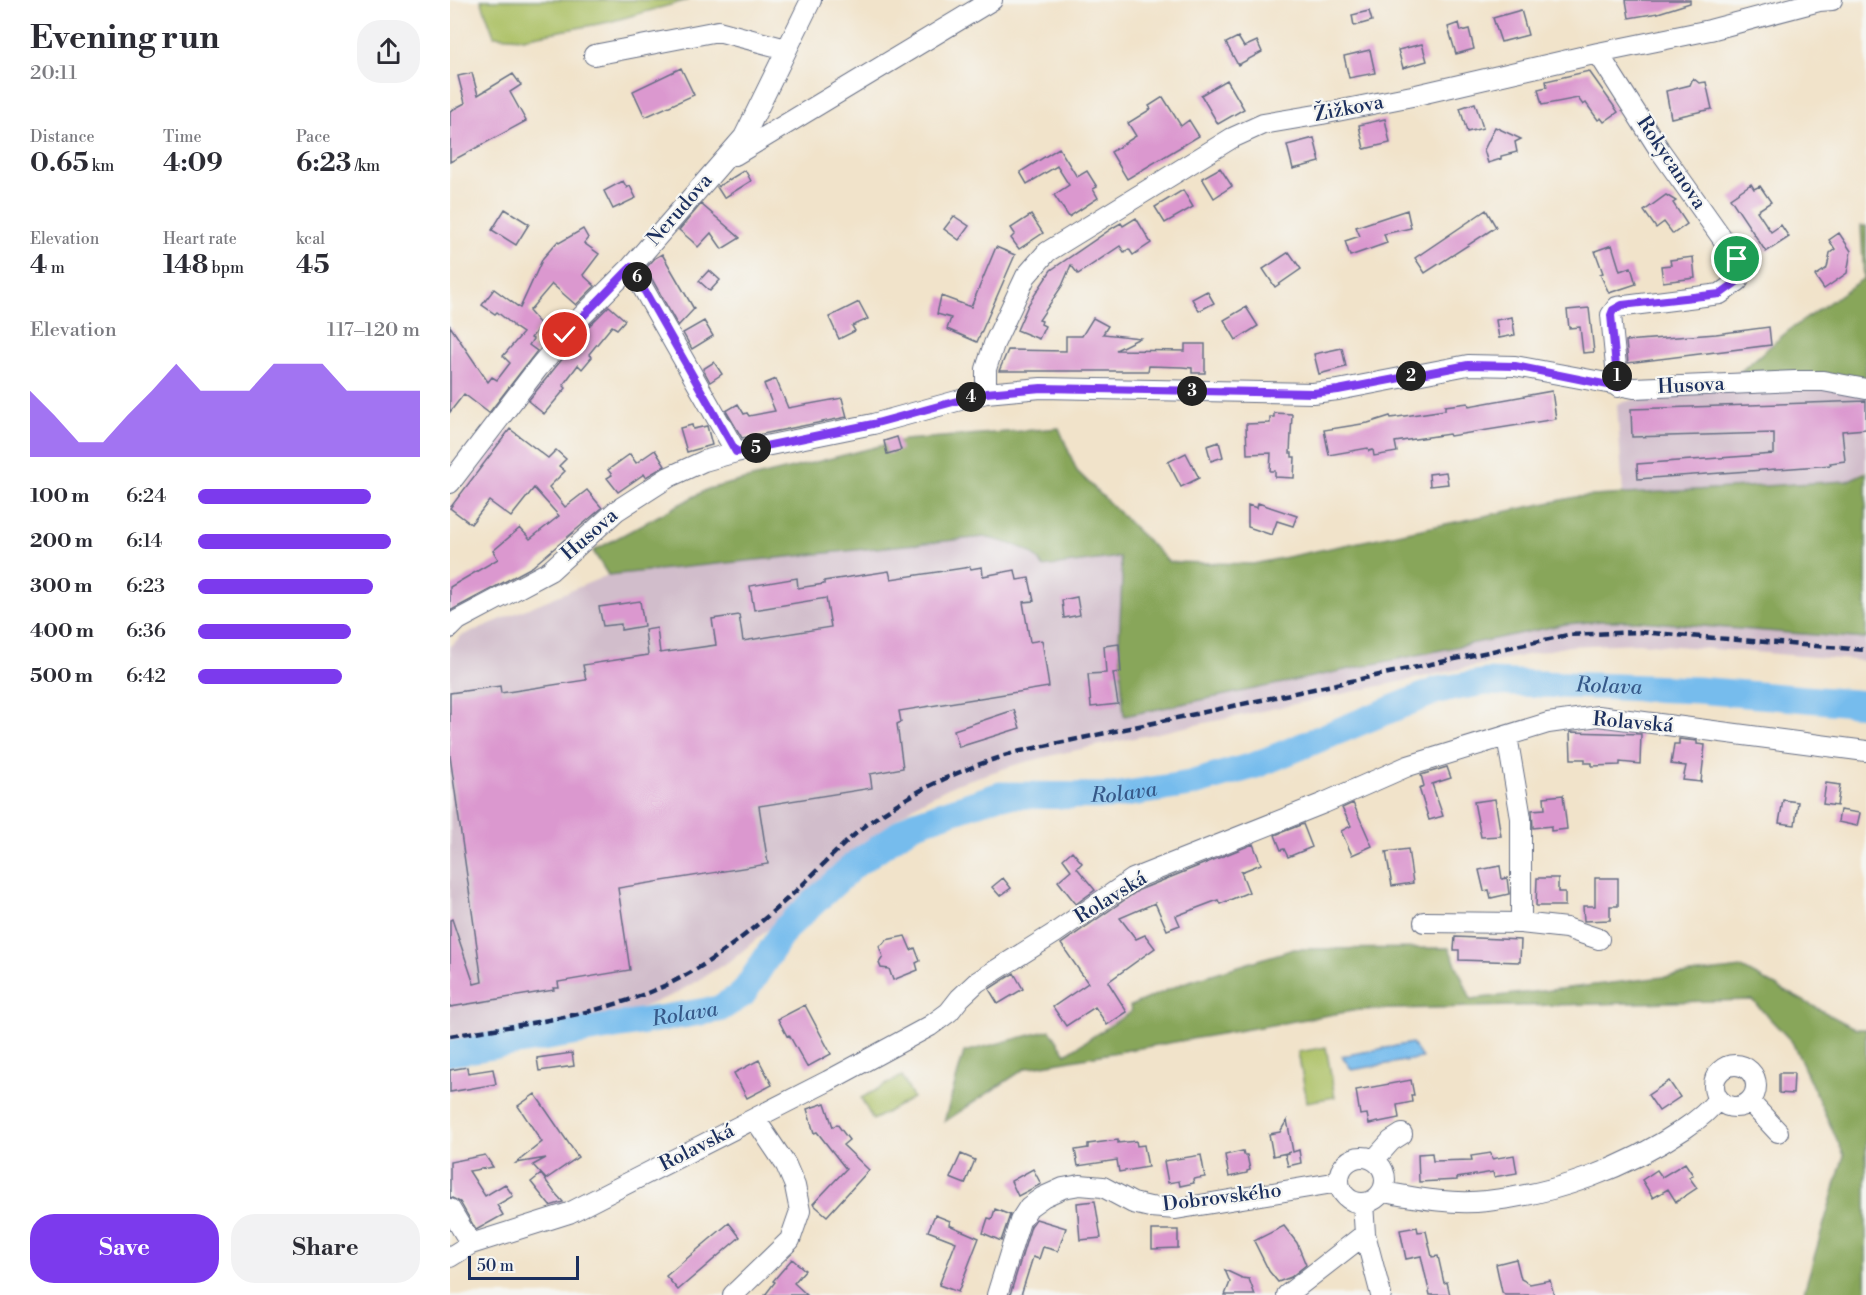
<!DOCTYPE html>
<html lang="en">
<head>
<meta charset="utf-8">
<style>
	:root { --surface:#fff; --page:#f2f2f3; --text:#2b2b33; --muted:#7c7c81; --accent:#7c3aed }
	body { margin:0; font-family:"Libre Bodoni",serif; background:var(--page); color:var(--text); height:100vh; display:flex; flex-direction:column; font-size:22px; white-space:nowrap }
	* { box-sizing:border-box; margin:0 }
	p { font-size:20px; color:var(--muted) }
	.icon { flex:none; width:33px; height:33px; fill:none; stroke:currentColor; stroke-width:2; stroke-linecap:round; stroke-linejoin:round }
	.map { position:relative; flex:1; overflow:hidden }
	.details { display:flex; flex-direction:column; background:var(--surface); width:450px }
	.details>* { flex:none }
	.scale { position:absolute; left:18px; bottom:15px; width:111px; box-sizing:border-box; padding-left:6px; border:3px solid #1b2f5e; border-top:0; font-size:16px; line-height:21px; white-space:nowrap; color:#1b2f5e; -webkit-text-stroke:4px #f6f6f2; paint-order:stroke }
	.pin { position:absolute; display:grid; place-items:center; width:51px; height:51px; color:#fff; margin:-26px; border:3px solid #fff; border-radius:50%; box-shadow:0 2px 6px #0007 }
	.km { position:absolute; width:30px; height:30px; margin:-15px; border-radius:50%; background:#222; color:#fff; font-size:16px; line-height:30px; text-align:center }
	.round { display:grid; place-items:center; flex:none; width:63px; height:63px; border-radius:24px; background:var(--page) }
	.overview { display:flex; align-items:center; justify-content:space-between; height:102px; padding:0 30px }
	h1 { font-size:33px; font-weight:700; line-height:45px }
	.metrics { display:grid; grid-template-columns:repeat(3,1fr); gap:9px; height:102px; padding:6px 30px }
	.metrics div { display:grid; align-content:center }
	.metrics b { font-size:26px; font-weight:700 }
	.metrics small { font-size:16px; font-weight:400 }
	.metrics p { font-size:16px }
	.chart { height:168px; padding:12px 30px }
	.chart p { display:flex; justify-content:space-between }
	.chart svg { width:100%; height:108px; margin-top:6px; fill:var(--accent); opacity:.7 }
	.cta { display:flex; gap:12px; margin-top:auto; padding:12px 30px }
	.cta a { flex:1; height:69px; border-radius:24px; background:var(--accent); color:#fff; font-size:24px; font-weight:700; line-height:69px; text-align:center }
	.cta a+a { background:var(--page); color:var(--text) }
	ul { padding:0 30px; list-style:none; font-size:20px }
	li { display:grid; grid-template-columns:96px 72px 1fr; align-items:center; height:45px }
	li i { height:15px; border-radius:8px; background:var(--accent) }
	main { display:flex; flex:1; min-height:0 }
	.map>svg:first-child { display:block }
	.industrial { fill:#d1bdcb }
	.green { fill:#abc064; stroke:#637861; stroke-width:1.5 }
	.forest { fill:#88a65a; stroke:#526a5c; stroke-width:1.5 }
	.water { fill:#76bced; stroke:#4876a6; stroke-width:1.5 }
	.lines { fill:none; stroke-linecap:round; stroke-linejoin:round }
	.river { stroke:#76bced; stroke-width:27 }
	.building { fill:#db98cf }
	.minor-casing { stroke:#666e84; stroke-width:22 }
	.minor { stroke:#fff; stroke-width:20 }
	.rail { stroke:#1b2f5e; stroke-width:4.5; stroke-dasharray:9 4.5; stroke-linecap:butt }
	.route-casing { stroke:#fff; stroke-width:12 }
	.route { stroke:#7c3aed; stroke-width:8 }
	.labels { text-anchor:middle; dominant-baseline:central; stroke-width:4.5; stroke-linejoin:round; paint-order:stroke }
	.street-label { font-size:20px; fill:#1b2f5e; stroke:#f6f6f2 }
	.water-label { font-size:21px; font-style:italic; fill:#365989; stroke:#f6f6f2 }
</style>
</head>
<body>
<main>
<section class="details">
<div class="overview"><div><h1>Evening run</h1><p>20:11</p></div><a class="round"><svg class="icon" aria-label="share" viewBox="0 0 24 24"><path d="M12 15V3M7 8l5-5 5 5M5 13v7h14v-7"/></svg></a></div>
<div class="metrics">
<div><p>Distance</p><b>0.65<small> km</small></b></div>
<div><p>Time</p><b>4:09</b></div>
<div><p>Pace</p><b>6:23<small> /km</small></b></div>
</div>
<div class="metrics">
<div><p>Elevation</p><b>4<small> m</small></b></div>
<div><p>Heart rate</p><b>148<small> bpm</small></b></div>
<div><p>kcal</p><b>45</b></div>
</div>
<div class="chart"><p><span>Elevation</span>117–120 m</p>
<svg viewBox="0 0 160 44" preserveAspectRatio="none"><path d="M0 44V17L10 27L20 38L30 38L40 27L50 17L60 6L70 17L80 17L90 17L100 6L110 6L120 6L130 17L140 17L150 17L160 17V44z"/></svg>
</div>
<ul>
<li><b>100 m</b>6:24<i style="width:78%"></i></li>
<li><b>200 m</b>6:14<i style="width:87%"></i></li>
<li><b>300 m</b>6:23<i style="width:79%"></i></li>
<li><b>400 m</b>6:36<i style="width:69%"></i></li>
<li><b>500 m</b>6:42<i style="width:65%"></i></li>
</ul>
<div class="cta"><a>Save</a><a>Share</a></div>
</section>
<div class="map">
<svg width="1416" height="1295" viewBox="0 0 1416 1295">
	<rect width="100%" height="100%" fill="#f6f6f2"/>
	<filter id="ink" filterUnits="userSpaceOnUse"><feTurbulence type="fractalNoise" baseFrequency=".0167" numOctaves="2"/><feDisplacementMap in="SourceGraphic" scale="12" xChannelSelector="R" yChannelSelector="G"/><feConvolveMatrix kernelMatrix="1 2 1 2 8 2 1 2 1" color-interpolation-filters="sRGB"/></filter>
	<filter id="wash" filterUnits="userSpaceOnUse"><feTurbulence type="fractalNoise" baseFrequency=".008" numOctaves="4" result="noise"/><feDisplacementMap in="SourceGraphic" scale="24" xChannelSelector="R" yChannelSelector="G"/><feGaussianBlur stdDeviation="1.35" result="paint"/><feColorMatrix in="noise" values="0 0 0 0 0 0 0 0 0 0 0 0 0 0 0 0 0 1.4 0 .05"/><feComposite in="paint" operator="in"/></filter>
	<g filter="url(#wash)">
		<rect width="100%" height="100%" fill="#f1e3ca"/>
		<!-- industrial -->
		<path class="industrial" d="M1290,372L1416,383V470L1397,481L1173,494L1167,404Z
			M535,537L574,549L590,561L593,567L670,557L672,579L669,644L675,716L1078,631L1116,624L1152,621L1253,625L1416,639V661L1188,643L1119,646L608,754L568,764L506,784L474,800L454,813L399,855L355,898L283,959L225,994L186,1010L144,1022L0,1047V647L11,636L158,575Z"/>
		<!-- green -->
		<path class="green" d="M31,0H238L159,22L73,38L44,36Z
			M876,1047L885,1097L857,1102L848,1052Z
			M452,1076L463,1098L423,1120L411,1098Z"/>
		<!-- forest -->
		<path class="forest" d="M1411,226H1416V383L1290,372L1338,331L1414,278Z
			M609,428L627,471L719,562L803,564L1126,497L1397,481L1416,472V639L1189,621H1152L1116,624L674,716L669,644L672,579L670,557L593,567C584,546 554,543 535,537L158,575L143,551L258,489L454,440Z
			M999,948L1021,999L1292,968L1406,1029H1416V1295H1353L1394,1155L1342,1042L1302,1000L908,1010L576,1068L494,1122L514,1052L600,1030L616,1054L681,1012L680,1006L736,982L844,949Z"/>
		<!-- water -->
		<path class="water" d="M962,1043L972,1058L902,1070L892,1056Z"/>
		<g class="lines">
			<!-- river -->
			<path class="river" id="s1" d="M0,1053L269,1009L293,994L335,929L403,866L463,824L550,795L663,796L740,784L806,765L988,690L1037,682L1247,690L1416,704"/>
		</g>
		<g id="blocks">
			<!-- building -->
			<path class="building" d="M1176,0H1240V3L1208,13L1179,18Z
				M1071,10L1078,35L1051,42L1043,18Z
				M919,11L922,21L904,26L902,15Z
				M1009,23L1011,31L1019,29L1024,49L1006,54L998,27Z
				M788,37L794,47L807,41L812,52L788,65L776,43Z
				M972,44L977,61L953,68L948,50Z
				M920,50L925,73L899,78L894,56Z
				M231,68L244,95L195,117L183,91Z
				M1139,71L1168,112L1154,122L1151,118L1148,120L1136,103L1133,105L1128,98L1092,105L1088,89L1097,87L1096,81Z
				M22,73L28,95L63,74L71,85L60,92L76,121L0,162V111L15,103L8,76Z
				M1243,78L1249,83L1256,82L1262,109L1221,118L1216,91L1240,85Z
				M777,80L794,109L768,124L751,95Z
				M713,97L731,126L739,120L749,136L677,179L661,152L686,136L678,123L701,109L699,106Z
				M1025,103L1033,128L1017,132L1010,108Z
				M935,119L940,143L914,149L909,125Z
				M1045,127L1071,139L1065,142L1067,152L1051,156V159L1038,163L1034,150Z
				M864,138L870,162L843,169L837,145Z
				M609,148L627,177L637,171L647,187L643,189L648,198L619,217L604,195L619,185L607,166L577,184L570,172Z
				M770,168L782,186L764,198L752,178Z
				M295,170L301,181L274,198L267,187Z
				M173,181L177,188L180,186L186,198L163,209L154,191Z
				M1301,184L1304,189L1310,186L1321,202L1307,211L1321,232L1331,225L1339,237L1316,252L1280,198Z
				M733,190L743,207L715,223L705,207Z
				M1216,195L1226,201L1223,203L1237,224L1223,234L1214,222L1206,228L1194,211Z
				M251,204L290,238L272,249L261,233L248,247L242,241L229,230Z
				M55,209L79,224L66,245L42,230Z
				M957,210L961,228L934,234L937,243L900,256L895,241L910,236L906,227Z
				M1036,210L1046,227L975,273L965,258Z
				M581,215L593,233L569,249L561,238L565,234L561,228Z
				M504,216L519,226L509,240L494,229Z
				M686,218L701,243L683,255L679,249L674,252L670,246L628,274L621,265L612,286L589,320L592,321L591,324L595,326L589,339L567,330L578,305L601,270L664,227L671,223L673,226Z
				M133,229L138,238L134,243L149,254L133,275L145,286L126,305L102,284L79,311L91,325L81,338L83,339L79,345L87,351L39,413L14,394L0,412V326L38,382L42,377L47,380L60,363L53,356L73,333L63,326V325L47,312L45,314L32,305L44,289L70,308L93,258L108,241L109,243Z
				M1389,233L1401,251L1397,273L1374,289L1365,276L1377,268L1380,253L1385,249L1379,240Z
				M1162,245L1170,271L1181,267L1186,284L1159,293L1150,274L1153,273L1145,251Z
				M546,247L565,255L527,342L497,329L501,318L487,314L491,296L521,307Z
				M839,252L851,269L825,287L813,269Z
				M212,254L244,309L228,326L196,268L205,258Z
				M1243,257L1245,278L1213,282L1211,266L1221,265L1220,260Z
				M259,270L270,280L260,291L249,281Z
				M757,291L764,303L749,311L742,299Z
				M409,302L418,319L402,326L405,331L389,339L379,317Z
				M159,306L175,320L167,329L162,326L139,354L142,357L132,369L128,365L113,385L116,388L94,414L78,401L140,325Z
				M796,307L808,326L786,340L774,320Z
				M1139,308L1144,352L1133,353L1130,327L1119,328L1117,310Z
				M1062,317L1065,335L1049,338L1046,320Z
				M643,318L658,326L653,334L690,338L666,350L735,351V344H755V373H742V368L732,367L699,366L698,371H549L558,350L616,351V336H632Z
				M254,321L263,336L242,349L233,333Z
				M1319,327L1321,345L1178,363L1176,341L1266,334Z
				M892,348L896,367L869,374L864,354Z
				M264,362L272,374L260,382L253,369Z
				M326,379L338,408L392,398L397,417L292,438L276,411L288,404L294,414L297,413L299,416L325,411L314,384Z
				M1102,391L1106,419L1000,436L999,434L945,442L947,452L924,456L923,450L919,451L918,448L879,455L874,430L918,423L940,416L941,418L995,410V406L1018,403L1019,406Z
				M1416,401V429L1392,431L1395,461L1380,463L1381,465L1370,466L1188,479L1187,464L1324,454V433L1182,437L1181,409Z
				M824,413L842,414L840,453H842V457H845L844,478L825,477V471H820L821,453L797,454L796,424L820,423V417H824Z
				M242,425L243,429L257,426L262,445L237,452L230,428Z
				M60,429L98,458L106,450L116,459L109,466L115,471L99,487L115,507L137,490L152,508L82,567L0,611V587L48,559L43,551L70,528L80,539L109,516L84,488L61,517L39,501L21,524L0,508Z
				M447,437L451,450L437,454L434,441Z
				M769,442L773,457L761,461L757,446Z
				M205,450L215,466L196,477L194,474L168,492L157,478L162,475L158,470L180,454L186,463Z
				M736,453L749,478L731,487L718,462Z
				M996,472L998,484L980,486L979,474Z
				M808,503L847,516L843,526L827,521L822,535L798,527V505L807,508Z
				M520,567L521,569L532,567L533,576L565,570L567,580L579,578L584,601L573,602L580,642L592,640L599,687L449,711L451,722L447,724L453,768L420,774L422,788L309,806L318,864L168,888L180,970L108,982L109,988H103L104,990L0,1007V920L2,919L24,984L32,982L0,756V693L50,686L51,693L136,680L133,665L198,655L195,630L207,628L210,653L266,645L262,619L289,615L293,641L381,627L376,598L304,610L300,586L347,578L348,588L374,584V581L439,571L441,579Z
				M627,597L630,615L614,618L612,600Z
				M190,601L194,626L171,630V624L153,626L149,607Z
				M669,644L671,672L663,673L668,704L641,707L638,674L656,673L654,646Z
				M564,710L570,728L509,747L504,730Z
				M1120,732L1191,734L1190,764L1170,762V765L1142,766V763H1135V759H1121Z
				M1229,739L1247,741V744L1255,745L1251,782L1233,780L1236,766L1221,764L1224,744H1229Z
				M997,767L1001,778L982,784L993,816L979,820L969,788L974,786L971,775Z
				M1376,783L1390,785L1387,806L1373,804Z
				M1113,795L1117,829L1101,831V826L1083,828L1082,810L1095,809L1094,797Z
				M1045,799L1051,836L1031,837L1024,802Z
				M1333,800L1348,802L1345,825L1329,823Z
				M903,803L922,846L902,855L891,831L901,826L892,808Z
				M1390,810L1410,813L1407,826L1388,822Z
				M853,824L862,847L838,857L834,849L831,850L825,835Z
				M803,844L811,864L791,872L799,892L770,904L768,900L726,916L730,925L717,930L705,903L670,918L686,939L695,935L705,948L658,982L677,1012L657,1025L645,1007L616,1026L603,1007L638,983L611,944L689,890Z
				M958,849L963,883L942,886L936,852Z
				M622,851L632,863L627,868L645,890L626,904L608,881L621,870L613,859Z
				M1050,866L1052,879L1057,878L1059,894L1041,898L1039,890L1034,891L1029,870Z
				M553,878L561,888L550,896L542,887Z
				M1087,878H1108V892H1115V906H1086Z
				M1145,878H1168V906H1160V920L1134,921L1133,906H1145Z
				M455,936L461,950L465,948L470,961L466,963L468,970L443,980L439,969L431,968L429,963L433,957L429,946L433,944L436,940Z
				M1005,937L1071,940L1070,962L1009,960V950H1004Z
				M564,973L573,989L548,1004L539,989Z
				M355,1005L381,1054L357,1067L339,1035L337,1036L328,1019Z
				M122,1053L124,1066L89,1071L87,1058Z
				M309,1060L322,1085L297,1098L284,1073Z
				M17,1067L18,1073L43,1069L46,1084L0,1092V1070Z
				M1329,1073H1344L1343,1094L1329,1093Z
				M961,1080L964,1095H961L962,1102L947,1105L949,1118L919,1124L917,1114L910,1115L906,1090Z
				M1219,1081L1230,1097L1209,1111L1198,1095Z
				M85,1094L128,1157L96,1179L83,1165L96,1158L66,1163L92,1142L68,1106Z
				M375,1103L383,1127L387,1124L399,1140L393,1145L419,1170L377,1216L363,1204L396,1169L367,1132L364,1133L357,1109Z
				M837,1120L843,1152L849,1150L851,1163L838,1166L835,1154L841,1152L823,1156L819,1134L830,1132Z
				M668,1140V1143L686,1141L687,1146L694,1145L698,1167L669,1172L667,1160L628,1166L625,1150L638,1148V1144Z
				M793,1151L794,1155H797L800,1170L797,1171V1173L779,1177L775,1155Z
				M982,1153L983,1161L1022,1160L1021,1156L1041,1153L1042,1159L1064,1155L1067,1173L1044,1177L1043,1172L1007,1178V1180L969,1182L968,1154Z
				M511,1154L525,1160L515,1184L500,1178Z
				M35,1155L43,1167L19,1171L35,1196L55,1184L63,1196L47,1205L53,1215L26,1230L10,1202L0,1197V1162Z
				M751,1155L755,1177L743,1179L744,1183L730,1186L729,1181L718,1183L714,1161Z
				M1235,1163L1243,1175L1239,1177L1247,1188L1226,1202L1218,1189L1203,1198L1192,1180L1207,1170L1212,1177Z
				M583,1169L591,1184L568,1196L561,1181Z
				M91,1174L105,1193L113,1202L100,1206L81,1182Z
				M645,1201L651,1238L630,1240L627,1203Z
				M545,1209L560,1215L551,1241L533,1233L538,1218L542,1219Z
				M485,1215L500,1221L499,1225L529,1238L508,1292L489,1285L506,1242L478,1231Z
				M586,1219L616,1228L608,1251L593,1247L589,1259L583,1257L571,1295H560L581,1226Z
				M279,1223L290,1237L228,1290L216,1276Z
				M834,1226L847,1243L856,1265L841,1277L828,1282L819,1271L804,1241Z
				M967,1227L968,1232L976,1231L982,1257L988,1256L994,1283L997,1282L1000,1295H980L971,1256L956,1259L950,1230Z
				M702,1230H728V1248L702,1249Z
				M342,1259L355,1270L344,1283L357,1295H315L325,1282L323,1281Z
				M1066,1259L1071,1279L1080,1284L1100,1280L1104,1295H1055L1052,1292L1046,1264Z
				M775,1270L792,1278L799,1279L805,1295H775L780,1282Z"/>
		</g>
	</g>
	<g filter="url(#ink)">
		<use href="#blocks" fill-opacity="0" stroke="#666e84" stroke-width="1.5"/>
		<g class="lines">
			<!-- minor casing -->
			<g class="minor-casing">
				<path id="minor" d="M1148,53L1209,149L1287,259L1291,273L1288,281L1270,294L1167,307L1161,315L1168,387
					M144,55L268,31L336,49
					M285,155L542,0
					M181,267L286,452
					M536,393V369L544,344L576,276L597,252L782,138L813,124L872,114L962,96L1148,53L1260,30L1369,1L1382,0
					M0,483L88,368L131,317L181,267L294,137L361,0
					M0,628L8,620L100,571L166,511L219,477L254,461L286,452L423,424L536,393L591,388L863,393L888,390L1018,365L1065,366L1184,388L1346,381H1373L1416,389
					M974,922L1071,923V818L1057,736
					M1071,923L1116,928L1149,939
					M1264 1086a21 21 0 1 1 42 0a21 21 0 1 1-42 0Z
					M1300,1102L1328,1132
					M889 1180a23 23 0 1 1 46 0a23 23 0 1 1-46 0Z
					M924,1160L941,1141L952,1134
					M933,1192C967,1198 1002,1205 1037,1201C1106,1194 1176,1168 1234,1129C1246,1121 1259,1111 1268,1099
					M913,1203L915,1234L931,1295
					M0,1209L21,1244
					M0,1257L21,1244L119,1213L378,1081L480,1026L499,1012L510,998L527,982L605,933L683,879L874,803L958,766L1098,723L1148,716L1416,751
					M283,1295L340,1240L350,1211L345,1186L336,1165L305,1119
					M547,1295L570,1221L579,1207L593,1197L613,1188L630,1185L653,1187L683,1203L700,1207L726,1209L889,1182
					M837,1295L915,1234"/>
			</g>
			<!-- minor -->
			<use href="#minor" class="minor"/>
			<!-- rail -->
			<path class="rail" d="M0,1036C85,1022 173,1014 248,968C284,946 316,918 347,890C371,867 394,842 420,822C466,789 517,766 571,751L1118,635L1189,632L1416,650"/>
		</g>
	</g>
	<g class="lines" filter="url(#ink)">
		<!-- route casing -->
		<g class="route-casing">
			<path id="route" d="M115,335L181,267L286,452L423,424L536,393L591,388L863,393L888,390L1018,365L1065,366L1168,387L1161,315L1163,310L1172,305L1270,294L1288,281L1291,273L1287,259"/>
		</g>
		<!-- route -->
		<use href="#route" class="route"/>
	</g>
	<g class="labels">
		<!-- street labels -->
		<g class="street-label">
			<text transform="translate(899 109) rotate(-11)">Žižkova</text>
			<text transform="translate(1221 163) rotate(56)">Rokycanova</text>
			<text transform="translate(230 210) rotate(-49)">Nerudova</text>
			<text transform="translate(1241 386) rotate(-3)">Husova</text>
			<text transform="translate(140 535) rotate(-41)">Husova</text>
			<text transform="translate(1183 723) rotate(5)">Rolavská</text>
			<text transform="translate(661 898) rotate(-32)">Rolavská</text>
			<text transform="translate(247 1148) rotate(-27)">Rolavská</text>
			<text transform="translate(772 1198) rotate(-7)">Dobrovského</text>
		</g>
		<!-- water labels -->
		<g class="water-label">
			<text stroke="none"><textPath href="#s1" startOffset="1264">Rolava</textPath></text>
			<text stroke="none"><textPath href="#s1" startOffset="760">Rolava</textPath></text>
			<text stroke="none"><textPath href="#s1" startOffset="238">Rolava</textPath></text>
		</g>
	</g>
</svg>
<div class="scale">50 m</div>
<div class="pin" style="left:1287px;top:259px;background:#1e9e55"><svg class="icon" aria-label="arrive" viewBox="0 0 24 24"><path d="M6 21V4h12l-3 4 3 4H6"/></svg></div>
<div class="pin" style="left:115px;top:335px;background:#d93025"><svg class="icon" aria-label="check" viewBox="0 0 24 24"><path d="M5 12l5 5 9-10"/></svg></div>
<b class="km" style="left:1167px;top:376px">1</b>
<b class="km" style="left:961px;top:376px">2</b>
<b class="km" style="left:742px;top:391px">3</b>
<b class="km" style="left:521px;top:397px">4</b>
<b class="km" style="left:306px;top:448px">5</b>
<b class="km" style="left:187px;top:277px">6</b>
</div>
</main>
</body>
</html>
